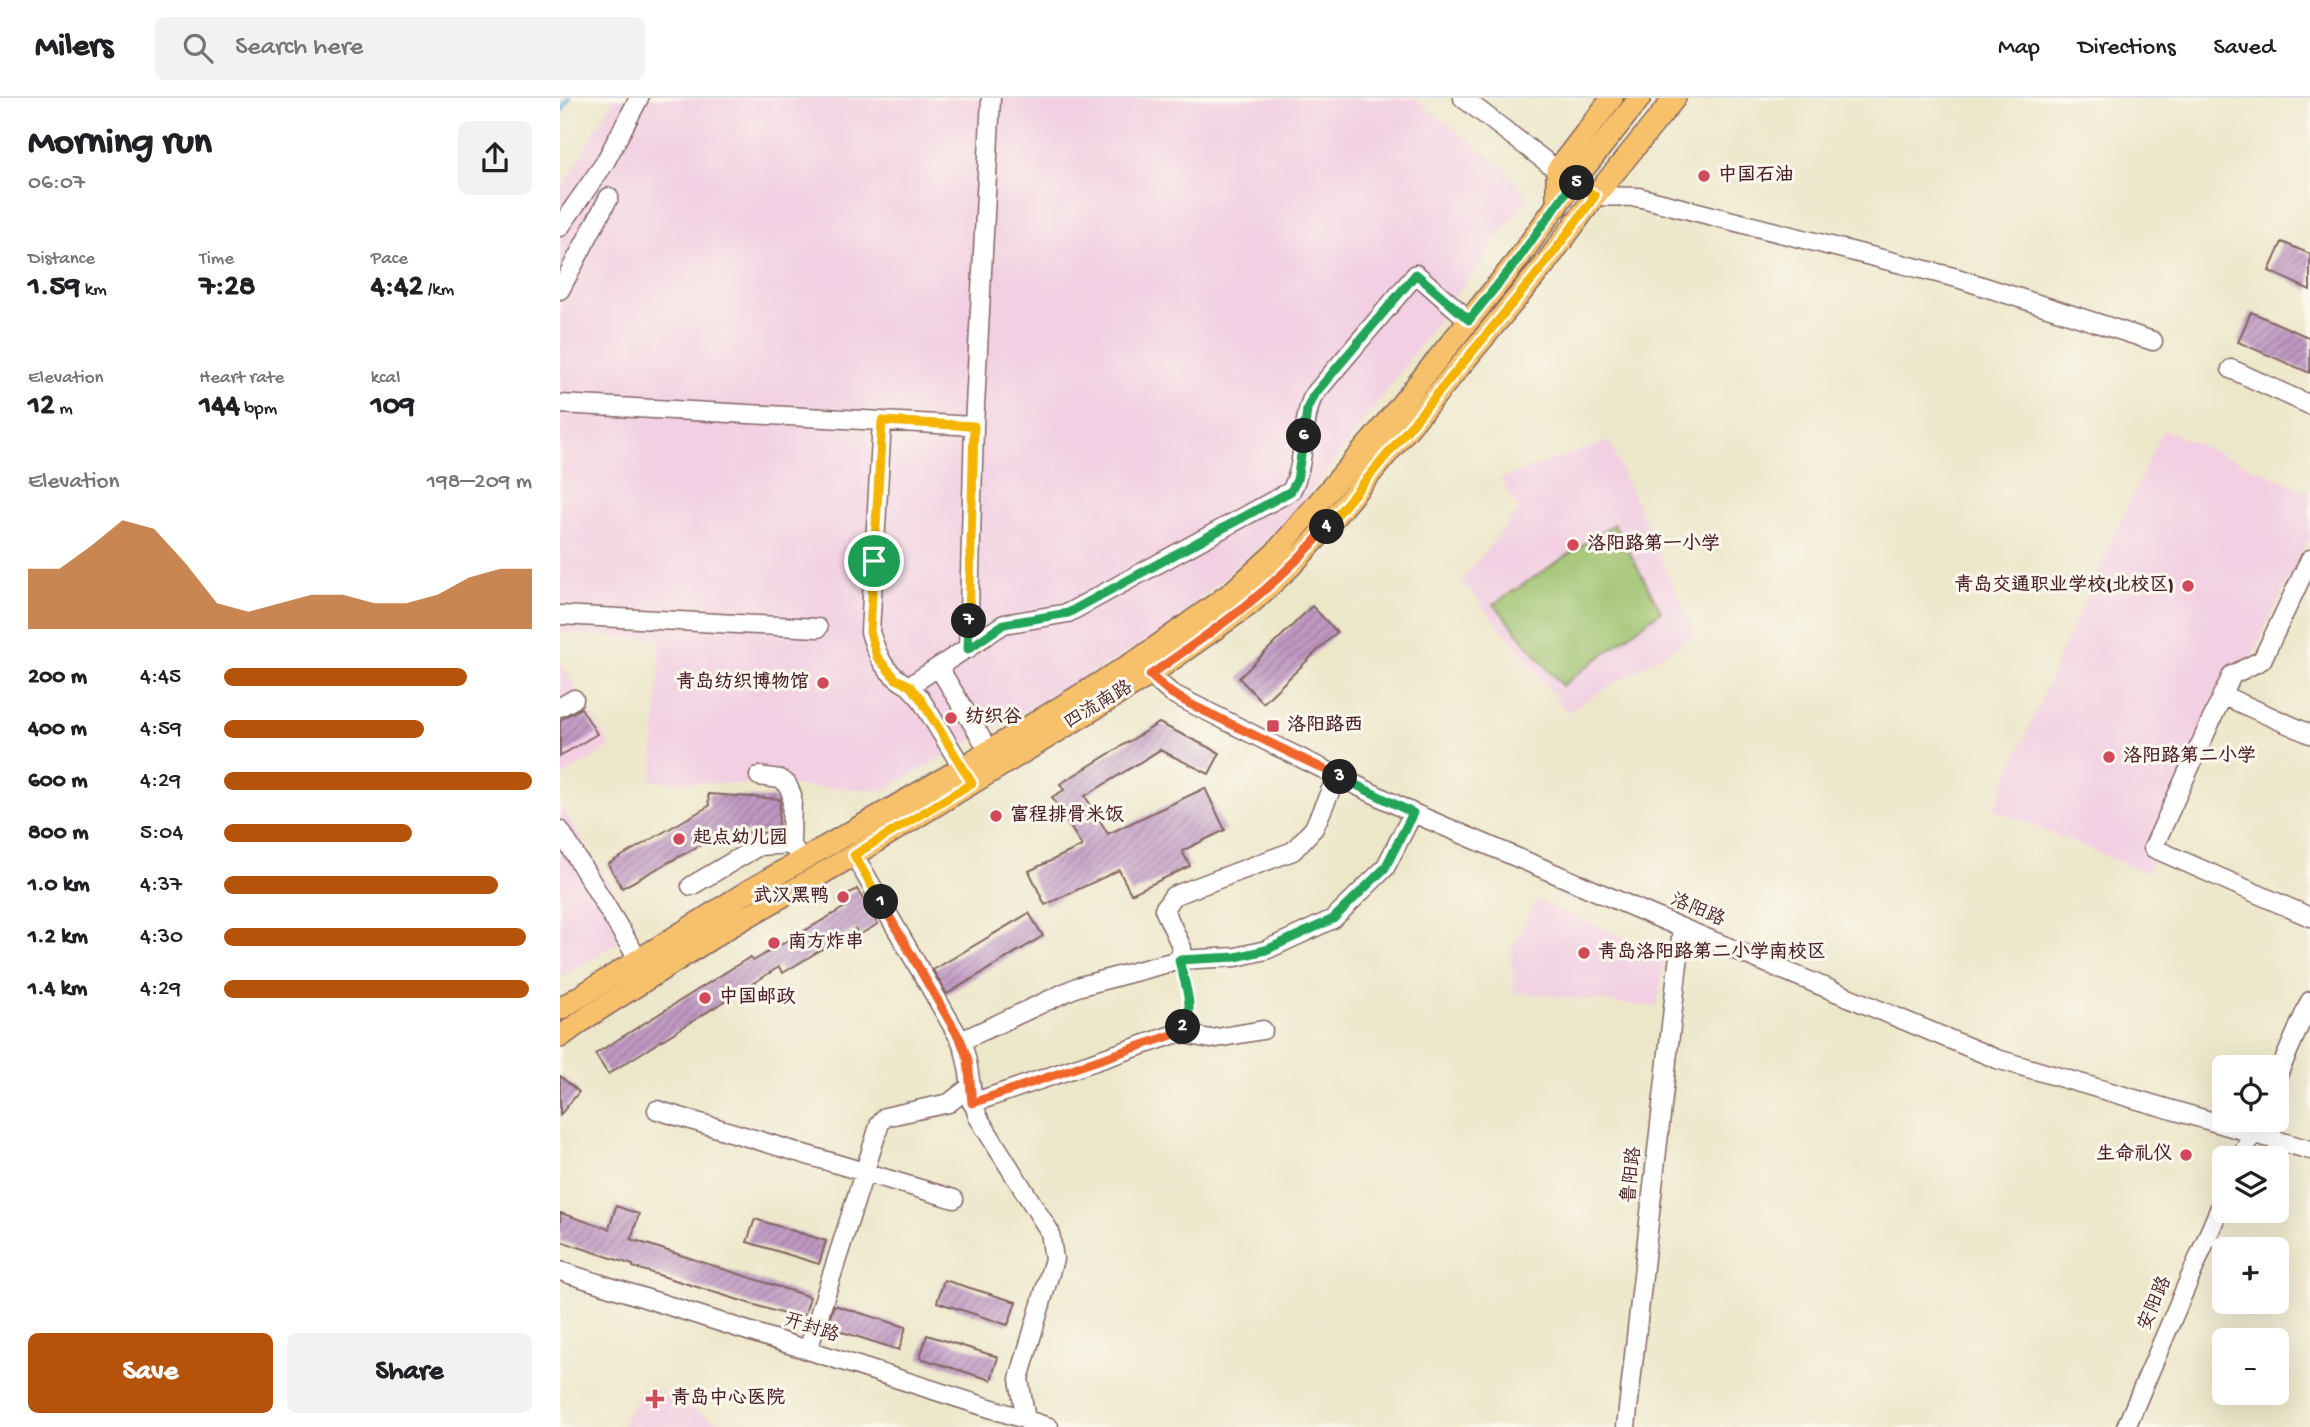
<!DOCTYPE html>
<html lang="en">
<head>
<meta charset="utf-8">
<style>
	:root { --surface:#fff; --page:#f2f2f2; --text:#202124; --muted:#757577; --line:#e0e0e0; --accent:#b45309 }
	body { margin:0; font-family:"Gochi Hand","LXGW WenKai TC",sans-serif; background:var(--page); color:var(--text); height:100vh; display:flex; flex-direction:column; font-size:26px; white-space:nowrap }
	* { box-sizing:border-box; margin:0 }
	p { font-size:23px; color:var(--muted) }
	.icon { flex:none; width:38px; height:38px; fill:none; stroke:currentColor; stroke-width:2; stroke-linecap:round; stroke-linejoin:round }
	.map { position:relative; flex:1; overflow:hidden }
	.side { display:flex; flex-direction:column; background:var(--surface); width:560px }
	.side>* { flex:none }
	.controls { position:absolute; left:1652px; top:957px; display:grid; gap:14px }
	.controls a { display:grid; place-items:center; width:77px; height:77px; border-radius:10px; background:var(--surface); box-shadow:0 7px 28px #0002; font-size:35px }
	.pin { position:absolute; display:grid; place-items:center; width:60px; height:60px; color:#fff; margin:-30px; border:4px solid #fff; border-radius:50%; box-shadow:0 2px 7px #0007 }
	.km { position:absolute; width:35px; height:35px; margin:-18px; border-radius:50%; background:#222; color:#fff; font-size:19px; line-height:35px; text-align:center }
	.round { display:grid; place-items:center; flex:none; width:74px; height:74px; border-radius:10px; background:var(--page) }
	.head { display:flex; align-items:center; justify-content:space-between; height:119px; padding:0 28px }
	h1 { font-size:38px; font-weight:700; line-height:52px }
	.figures { display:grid; grid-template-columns:repeat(3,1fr); gap:10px; height:119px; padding:7px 28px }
	.figures div { display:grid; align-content:center }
	.figures b { font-size:30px; font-weight:700 }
	.figures small { font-size:19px; font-weight:400 }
	.figures p { font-size:19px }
	.chart { height:196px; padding:14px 28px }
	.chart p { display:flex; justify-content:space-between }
	.chart svg { width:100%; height:126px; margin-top:7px; fill:var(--accent); opacity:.7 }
	.button { display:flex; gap:14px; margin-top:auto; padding:14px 28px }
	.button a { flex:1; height:80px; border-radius:10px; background:var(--accent); color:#fff; font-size:28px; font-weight:700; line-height:80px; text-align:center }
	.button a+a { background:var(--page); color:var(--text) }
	ul { padding:0 28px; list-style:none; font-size:23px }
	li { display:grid; grid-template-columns:112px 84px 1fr; align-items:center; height:52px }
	li i { height:18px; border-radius:9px; background:var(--accent) }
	header { display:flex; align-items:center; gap:42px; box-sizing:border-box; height:98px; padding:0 35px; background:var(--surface); border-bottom:2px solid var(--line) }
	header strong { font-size:33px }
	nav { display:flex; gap:38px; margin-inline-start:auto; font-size:24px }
	.search { width:490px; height:63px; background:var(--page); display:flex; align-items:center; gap:18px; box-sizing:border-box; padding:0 24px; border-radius:10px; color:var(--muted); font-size:26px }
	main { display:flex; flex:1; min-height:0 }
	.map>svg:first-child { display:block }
	.built { fill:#f2cfe2 }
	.pitch { fill:#9bc06a; stroke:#72704a; stroke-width:2 }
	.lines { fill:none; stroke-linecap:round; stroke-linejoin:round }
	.stream { stroke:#67addd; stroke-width:4.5 }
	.building { fill:url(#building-hatch) }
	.minor-casing { stroke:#836563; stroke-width:21 }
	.major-casing { stroke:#836563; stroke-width:24 }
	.path { stroke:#836563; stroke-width:2.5; stroke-dasharray:2 5; stroke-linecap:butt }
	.minor { stroke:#fff; stroke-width:18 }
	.major { stroke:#f6c16b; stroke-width:21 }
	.split-1-casing { stroke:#fff; stroke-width:14 }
	.split-2-casing { stroke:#fff; stroke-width:14 }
	.split-3-casing { stroke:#fff; stroke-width:14 }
	.split-4-casing { stroke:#fff; stroke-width:14 }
	.split-5-casing { stroke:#fff; stroke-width:14 }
	.split-6-casing { stroke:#fff; stroke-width:14 }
	.split-7-casing { stroke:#fff; stroke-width:14 }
	.split-8-casing { stroke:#fff; stroke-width:14 }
	.split-1 { stroke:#f5b400; stroke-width:9 }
	.split-2 { stroke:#f0652b; stroke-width:9 }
	.split-3 { stroke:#22a559; stroke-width:9 }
	.split-4 { stroke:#f0652b; stroke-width:9 }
	.split-5 { stroke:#f5b400; stroke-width:9 }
	.split-6 { stroke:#22a559; stroke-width:9 }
	.split-7 { stroke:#22a559; stroke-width:9 }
	.split-8 { stroke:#f5b400; stroke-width:9 }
	.poi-dot { fill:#d1495b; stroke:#fbf7ec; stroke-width:2.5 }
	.labels { text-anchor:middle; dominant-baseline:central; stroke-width:6; stroke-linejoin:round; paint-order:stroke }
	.poi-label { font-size:19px; font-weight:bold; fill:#4a1f2b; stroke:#fbf7ec; text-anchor:start }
	.street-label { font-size:19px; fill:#4a1f2b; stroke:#fbf7ec }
</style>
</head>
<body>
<header>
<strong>Milers</strong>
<div class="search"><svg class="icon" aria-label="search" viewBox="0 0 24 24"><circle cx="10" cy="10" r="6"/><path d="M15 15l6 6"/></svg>Search here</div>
<nav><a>Map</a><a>Directions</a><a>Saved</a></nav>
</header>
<main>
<section class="side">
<div class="head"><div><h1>Morning run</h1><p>06:07</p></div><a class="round"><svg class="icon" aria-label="share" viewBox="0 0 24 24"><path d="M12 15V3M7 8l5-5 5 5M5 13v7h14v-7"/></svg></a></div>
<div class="figures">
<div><p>Distance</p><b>1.59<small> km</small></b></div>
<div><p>Time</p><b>7:28</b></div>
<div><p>Pace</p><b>4:42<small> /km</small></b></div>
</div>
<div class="figures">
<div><p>Elevation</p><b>12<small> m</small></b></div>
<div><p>Heart rate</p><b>144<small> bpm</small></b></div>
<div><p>kcal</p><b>109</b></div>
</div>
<div class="chart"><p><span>Elevation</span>198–209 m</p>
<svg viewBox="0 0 160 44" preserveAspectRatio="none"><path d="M0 44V23L10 23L20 15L30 6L40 9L50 21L60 35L70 38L80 35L90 32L100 32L110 35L120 35L130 32L140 26L150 23L160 23V44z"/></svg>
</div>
<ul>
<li><b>200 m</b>4:45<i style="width:79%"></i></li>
<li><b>400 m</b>4:59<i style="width:65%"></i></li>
<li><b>600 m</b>4:29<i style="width:100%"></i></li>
<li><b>800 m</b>5:04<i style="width:61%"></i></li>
<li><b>1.0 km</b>4:37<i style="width:89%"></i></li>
<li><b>1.2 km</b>4:30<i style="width:98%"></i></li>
<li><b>1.4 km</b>4:29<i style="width:99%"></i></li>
</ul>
<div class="button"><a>Save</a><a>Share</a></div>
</section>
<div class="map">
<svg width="1750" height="1329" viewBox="0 0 1750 1329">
	<defs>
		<pattern id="building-hatch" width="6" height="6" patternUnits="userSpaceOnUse" patternTransform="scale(1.75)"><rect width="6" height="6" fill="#bf98c2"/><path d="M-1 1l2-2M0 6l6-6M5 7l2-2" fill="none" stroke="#9d7b9e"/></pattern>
	</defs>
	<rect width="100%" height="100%" fill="#fbf7ec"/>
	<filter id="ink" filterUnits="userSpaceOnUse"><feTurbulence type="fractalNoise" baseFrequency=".0143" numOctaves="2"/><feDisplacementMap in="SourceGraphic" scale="14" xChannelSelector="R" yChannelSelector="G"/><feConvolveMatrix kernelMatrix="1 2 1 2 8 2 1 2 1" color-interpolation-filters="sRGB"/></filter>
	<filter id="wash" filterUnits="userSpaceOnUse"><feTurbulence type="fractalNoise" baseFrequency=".00686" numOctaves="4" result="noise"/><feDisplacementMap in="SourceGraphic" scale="28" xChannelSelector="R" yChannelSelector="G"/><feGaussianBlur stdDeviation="1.57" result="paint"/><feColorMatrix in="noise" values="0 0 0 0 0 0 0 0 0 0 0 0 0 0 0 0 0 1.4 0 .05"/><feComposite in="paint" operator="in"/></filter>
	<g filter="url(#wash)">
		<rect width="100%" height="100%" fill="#ede7ca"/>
		<!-- built -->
		<path class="built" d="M54,0H854L941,67L969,99L735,416L603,534L325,692L92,683L101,542L0,535V94Z
			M1603,331L1750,394V438L1586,775L1434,711L1508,538Z
			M1049,343L1135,537L1007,614L902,482L959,412L940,381Z
			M0,563L50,649L0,680Z
			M0,706L78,832L0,880Z
			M976,802L1105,857L1097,909L954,894L951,852Z
			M88,1288L167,1329H61L68,1313Z"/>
		<!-- pitch -->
		<path class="pitch" d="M1054,426L1101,513L1002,588L934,506Z"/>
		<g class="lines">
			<!-- stream -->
			<path class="stream" d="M0,16L9,0"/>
		</g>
		<g id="blocks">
			<!-- building -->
			<path class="building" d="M1722,144L1750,156V192L1709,173Z
				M1691,214L1750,240V275L1678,244Z
				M752,508L777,534L703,605L679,580Z
				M21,610L37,636L0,658V622Z
				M599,625L660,655L649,676L600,652L525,698L548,736L645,690L665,732L622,753L630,768L571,796L559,772L485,807L469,773L522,748L492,699L504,692L500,686Z
				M148,696L220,701L218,735L164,734L62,790L48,766L149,708Z
				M297,791L318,826L299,837L295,831L223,875L219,869L48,976L35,956L190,859L193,863L285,809L278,803Z
				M469,815L483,838L387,896L373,872Z
				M0,978L19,994L0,1017Z
				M56,1108L79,1116L71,1141L250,1199L243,1222L73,1169V1167L0,1143V1115L49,1131Z
				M195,1121L266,1143L259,1166L187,1144Z
				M384,1182L456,1204L448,1227L377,1204Z
				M274,1207L346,1229L339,1252L267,1229Z
				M367,1237L438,1259L431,1282L360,1260Z"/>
		</g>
	</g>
	<g filter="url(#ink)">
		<use href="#blocks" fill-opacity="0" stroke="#836563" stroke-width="2"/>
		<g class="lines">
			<!-- minor casing -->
			<g class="minor-casing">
				<path id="minor" d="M903,0L997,72L1035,98L1078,99L1397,180L1593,243
					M0,129L44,66L79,0
					M0,192L49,99
					M1671,271L1750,307
					M0,306L322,323L310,534C318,559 324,575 349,588L444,526L508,515L731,393C747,364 740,328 753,298L856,176L909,222
					M322,323L414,328
					M1750,461L1702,562L1672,577L1593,750L1750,819
					M0,517L258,530
					M408,551L414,328L431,0
					M583,567L590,577L611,595L706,643L853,715L1122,830L1437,961L1750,1052
					M379,570L435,663
					M349,588L360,600L408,679
					M1662,597L1750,636
					M0,609L14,601
					M199,678L220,681L227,686L232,697L231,746L237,755
					M0,732L78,861
					M294,757L401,943C412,970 408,993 418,1019L490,1134L494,1161L459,1281L466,1322L472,1329
					M131,788L199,748L231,746
					M619,862L622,850L604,811L613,798L733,753L754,730L777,678
					M401,943L517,889L619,862L676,859L706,852L773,821L825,770L853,715
					M1717,979L1750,903
					M412,1005L618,935L651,941L703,932
					M97,1012L394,1101
					M1681,1060L1698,1022
					M0,1173L489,1329
					M248,1252L320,1025L325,1019L389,1005L411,988
					M1066,1329L1122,830
					M1566,1329L1664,1100"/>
			</g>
			<!-- major casing -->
			<g class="major-casing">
				<path id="major" d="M997,109V72L1052,0
					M0,911L190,792L388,678L579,561L671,495L715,455L817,336L956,164L1014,83L1080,0
					M0,939L29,918L166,831L294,757L590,577L689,507L730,469L757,440L985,166L1035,98L1115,0"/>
			</g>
			<!-- path -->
			<path class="path" d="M623,879L629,910L628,920"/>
			<!-- minor -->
			<use href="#minor" class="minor"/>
			<!-- major -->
			<use href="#major" class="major"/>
		</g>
	</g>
	<g class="lines" filter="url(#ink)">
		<!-- split-1 casing -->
		<g class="split-1-casing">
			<path id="split-1" d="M314,463L310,534L317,559L336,581L349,587L360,600L412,685L294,757L321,804"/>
		</g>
		<!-- split-2 casing -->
		<g class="split-2-casing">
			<path id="split-2" d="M321,804L401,943L408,962L412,1005L618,935L623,929"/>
		</g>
		<!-- split-3 casing -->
		<g class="split-3-casing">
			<path id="split-3" d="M623,929C637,914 623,880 619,862L676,859L706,852L773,821L825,770L853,715L780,679"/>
		</g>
		<!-- split-4 casing -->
		<g class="split-4-casing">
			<path id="split-4" d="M767,429C714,492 656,531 590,577L611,595L632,607L780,679"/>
		</g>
		<!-- split-5 casing -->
		<g class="split-5-casing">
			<path id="split-5" d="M767,429L985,166L1035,98L1017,85"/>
		</g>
		<!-- split-6 casing -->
		<g class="split-6-casing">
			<path id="split-6" d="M744,338L747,311L753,298L856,176L909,222L956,164L1014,83L1017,85"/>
		</g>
		<!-- split-7 casing -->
		<g class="split-7-casing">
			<path id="split-7" d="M409,523L408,551L444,526L508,515L731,393L737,382L744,338"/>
		</g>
		<!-- split-8 casing -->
		<g class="split-8-casing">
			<path id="split-8" d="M314,463L322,323L414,328L409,523"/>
		</g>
		<!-- split-1 -->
		<use href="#split-1" class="split-1"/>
		<!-- split-2 -->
		<use href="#split-2" class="split-2"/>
		<!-- split-3 -->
		<use href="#split-3" class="split-3"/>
		<!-- split-4 -->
		<use href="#split-4" class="split-4"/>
		<!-- split-5 -->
		<use href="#split-5" class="split-5"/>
		<!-- split-6 -->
		<use href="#split-6" class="split-6"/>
		<!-- split-7 -->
		<use href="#split-7" class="split-7"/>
		<!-- split-8 -->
		<use href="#split-8" class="split-8"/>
	</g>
	<!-- markers -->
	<g class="poi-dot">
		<circle cx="1144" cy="78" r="7"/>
		<circle cx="1013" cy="447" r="7"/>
		<circle cx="1628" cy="488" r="7"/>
		<circle cx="263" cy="585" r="7"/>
		<circle cx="391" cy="620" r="7"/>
		<rect x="706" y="621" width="14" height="14" rx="3.5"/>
		<circle cx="1549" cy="659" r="7"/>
		<circle cx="436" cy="718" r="7"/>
		<circle cx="119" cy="741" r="7"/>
		<circle cx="283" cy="799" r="7"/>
		<circle cx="214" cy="845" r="7"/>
		<circle cx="1024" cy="855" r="7"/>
		<circle cx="145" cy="900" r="7"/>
		<circle cx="1626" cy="1057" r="7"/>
		<path d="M91.5 1290.5h7v7h7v7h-7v7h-7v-7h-7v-7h7z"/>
	</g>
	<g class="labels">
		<!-- poi labels -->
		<g class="poi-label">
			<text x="1158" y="78">中国石油</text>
			<text x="1027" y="447">洛阳路第一小学</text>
			<text x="1614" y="488" text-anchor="end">青岛交通职业学校(北校区)</text>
			<text x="249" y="585" text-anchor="end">青岛纺织博物馆</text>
			<text x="405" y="620">纺织谷</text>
			<text x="727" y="628">洛阳路西</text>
			<text x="1563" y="659">洛阳路第二小学</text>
			<text x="450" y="718">富程排骨米饭</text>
			<text x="133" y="741">起点幼儿园</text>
			<text x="269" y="799" text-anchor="end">武汉黑鸭</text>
			<text x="228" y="845">南方炸串</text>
			<text x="1038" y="855">青岛洛阳路第二小学南校区</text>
			<text x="159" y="900">中国邮政</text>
			<text x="1612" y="1057" text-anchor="end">生命礼仪</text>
			<text x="111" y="1301">青岛中心医院</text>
		</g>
		<!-- street labels -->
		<g class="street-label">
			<text transform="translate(539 608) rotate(-31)">四流南路</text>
			<text transform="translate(1137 813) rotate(23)">洛阳路</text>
			<text transform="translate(1073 1077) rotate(-84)">鲁阳路</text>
			<text transform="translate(1596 1206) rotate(-67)">安阳路</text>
			<text transform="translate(251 1231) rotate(18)">开封路</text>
		</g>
	</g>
</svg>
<div class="controls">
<a><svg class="icon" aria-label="locate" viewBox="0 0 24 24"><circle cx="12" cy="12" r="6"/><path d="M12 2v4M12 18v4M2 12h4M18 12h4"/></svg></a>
<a><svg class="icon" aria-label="layers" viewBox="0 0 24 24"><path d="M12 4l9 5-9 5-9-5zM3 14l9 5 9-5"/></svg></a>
<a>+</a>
<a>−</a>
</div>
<div class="pin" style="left:314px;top:463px;background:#1e9e55"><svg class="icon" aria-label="arrive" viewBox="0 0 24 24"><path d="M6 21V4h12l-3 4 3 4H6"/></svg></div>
<b class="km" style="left:321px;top:804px">1</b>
<b class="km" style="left:623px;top:929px">2</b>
<b class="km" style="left:780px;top:679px">3</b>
<b class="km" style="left:767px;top:429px">4</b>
<b class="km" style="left:1017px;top:85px">5</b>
<b class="km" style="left:744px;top:338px">6</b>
<b class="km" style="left:409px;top:523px">7</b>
</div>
</main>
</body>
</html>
